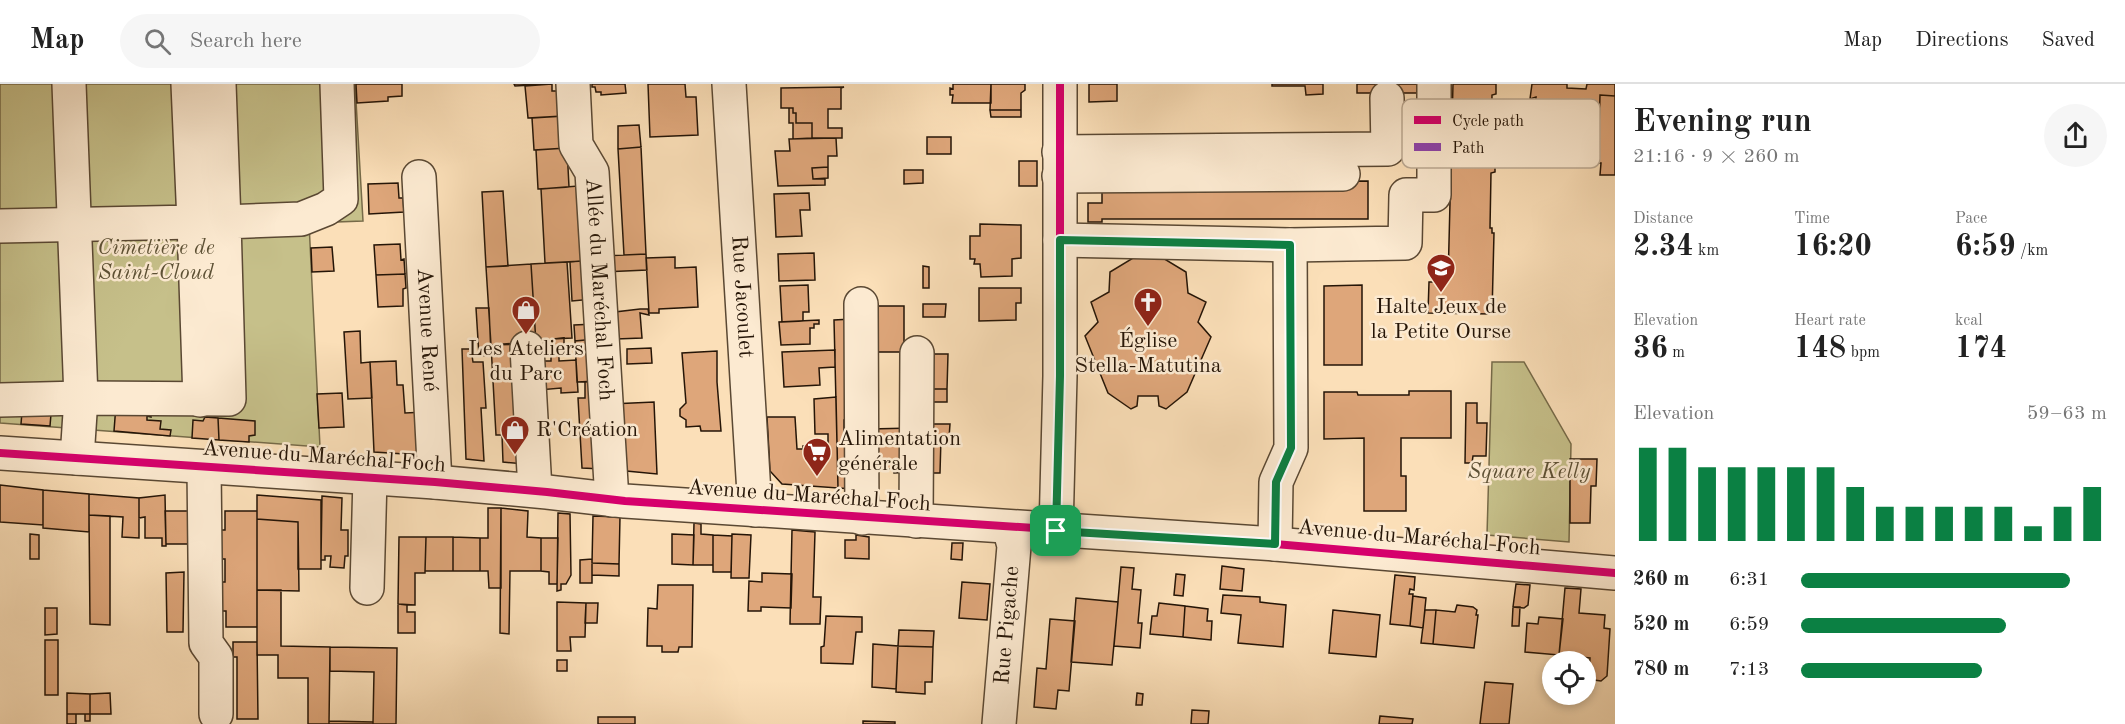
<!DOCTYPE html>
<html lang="en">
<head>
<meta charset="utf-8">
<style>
	:root { --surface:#fff; --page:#f6f6f6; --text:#222; --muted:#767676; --line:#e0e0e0; --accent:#0b8043 }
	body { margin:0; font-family:"Old Standard TT",serif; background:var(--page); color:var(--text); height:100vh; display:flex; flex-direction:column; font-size:22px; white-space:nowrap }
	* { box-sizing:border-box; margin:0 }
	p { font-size:20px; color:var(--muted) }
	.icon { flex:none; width:33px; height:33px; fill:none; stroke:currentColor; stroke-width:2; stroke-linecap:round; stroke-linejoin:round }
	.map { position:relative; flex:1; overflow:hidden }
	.drawer { display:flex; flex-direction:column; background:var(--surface); width:510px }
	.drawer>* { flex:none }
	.tools { position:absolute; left:1542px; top:567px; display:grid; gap:12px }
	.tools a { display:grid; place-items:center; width:54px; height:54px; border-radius:50%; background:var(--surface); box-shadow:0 3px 9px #0003; font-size:30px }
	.pin { position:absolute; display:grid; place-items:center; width:51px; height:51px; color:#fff; margin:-26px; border-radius:12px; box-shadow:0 3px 9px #0006 }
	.round { display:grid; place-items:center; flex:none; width:63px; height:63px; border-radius:32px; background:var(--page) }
	.summary { display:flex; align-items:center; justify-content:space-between; height:102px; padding:0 18px }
	h1 { font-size:33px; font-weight:600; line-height:45px }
	.stats { display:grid; grid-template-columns:repeat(3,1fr); gap:9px; height:102px; padding:6px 18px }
	.stats div { display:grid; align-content:center }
	.stats b { font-size:30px; font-weight:600 }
	.stats small { font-size:16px; font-weight:400 }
	.stats p { font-size:16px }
	.chart { height:168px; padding:12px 18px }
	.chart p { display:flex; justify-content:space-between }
	.chart svg { width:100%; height:108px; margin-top:6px; stroke:var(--accent); stroke-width:6 }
	ul { padding:0 18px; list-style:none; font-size:20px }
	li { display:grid; grid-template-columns:96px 72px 1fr; align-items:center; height:45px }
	li i { height:15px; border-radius:8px; background:var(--accent) }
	header { display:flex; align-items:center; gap:36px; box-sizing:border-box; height:84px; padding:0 30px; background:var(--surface); border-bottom:2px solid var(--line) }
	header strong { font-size:28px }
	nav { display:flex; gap:33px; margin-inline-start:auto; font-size:21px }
	.search { width:420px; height:54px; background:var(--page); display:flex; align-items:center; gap:15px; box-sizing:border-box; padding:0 21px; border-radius:33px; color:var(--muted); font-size:22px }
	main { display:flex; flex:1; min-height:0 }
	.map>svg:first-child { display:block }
	.green { fill:#c6c08a; stroke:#766a48; stroke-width:1.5 }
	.building { fill:#dea67a; stroke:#251507; stroke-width:1.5 }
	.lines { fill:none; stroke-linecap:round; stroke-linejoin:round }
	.minor-casing { stroke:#5a4833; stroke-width:36 }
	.minor { stroke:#fcead1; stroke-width:33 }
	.quiet { stroke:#8e44ad; stroke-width:6; stroke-dasharray:12 6; stroke-linecap:butt }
	.cycleway-casing { stroke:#fcead1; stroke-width:11 }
	.cycleway { stroke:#d6006c; stroke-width:8 }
	.route-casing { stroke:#fff; stroke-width:12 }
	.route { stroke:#0b8043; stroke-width:8 }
	.labels { text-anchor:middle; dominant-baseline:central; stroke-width:5; stroke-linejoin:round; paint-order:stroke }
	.park-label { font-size:22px; font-style:italic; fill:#5d5135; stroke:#fcead1 }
	.street-label { font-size:22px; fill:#251507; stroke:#fcead1 }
	.poi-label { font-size:22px; fill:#251507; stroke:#fcead1 }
	.key { fill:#fcead1; stroke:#bcaa94; stroke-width:1.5 }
	.key-label { font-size:16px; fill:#251507 }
</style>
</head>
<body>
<header>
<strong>Map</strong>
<div class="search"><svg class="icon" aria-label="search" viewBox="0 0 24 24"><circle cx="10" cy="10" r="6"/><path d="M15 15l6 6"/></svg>Search here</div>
<nav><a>Map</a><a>Directions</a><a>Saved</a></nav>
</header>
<main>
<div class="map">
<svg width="1615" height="640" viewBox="0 0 1615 640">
	<rect width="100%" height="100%" fill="#fbdfb8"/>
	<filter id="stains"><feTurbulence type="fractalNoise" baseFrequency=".00333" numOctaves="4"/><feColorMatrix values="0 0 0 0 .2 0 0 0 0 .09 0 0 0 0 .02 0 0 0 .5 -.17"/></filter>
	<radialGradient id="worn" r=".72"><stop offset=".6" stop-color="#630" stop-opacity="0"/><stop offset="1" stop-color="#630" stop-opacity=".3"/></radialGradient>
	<!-- green -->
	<path class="green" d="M0,0H355L363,137L309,139L320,363L0,339Z
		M1492,278H1524L1571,360L1569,458L1487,451Z"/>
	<!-- building -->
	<path class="building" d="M356,0H402V12L388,13V17L357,19Z
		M514,0H550L515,2Z
		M552,0V7H562L563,32L528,34L525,2Z
		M592,0H625L626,9L601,11V8H596L595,3H592Z
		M648,0H685L686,13H696L698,51L650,53Z
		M953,0H991V19H952L953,11H950V4L953,5Z
		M991,0H1025V6L1021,9V26H990Z
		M1089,0H1117V17L1089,18Z
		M1272,0H1323V10L1306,11L1305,2H1272Z
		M1357,0H1419V9H1357Z
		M1453,0H1496V10L1492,11L1491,71H1495V88L1491,89L1490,144H1492V149H1494L1492,230L1428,229L1429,198H1448Z
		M1532,0H1567V4L1586,5L1587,0H1615V12L1600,11L1598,79L1596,78V81L1574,78L1575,67H1565V70H1553V58L1536,57V13L1530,15Z
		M844,3L841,4V25H828V44H842V54H812V39H796V29H793V24H781V4Z
		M1600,11L1615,12V91H1600L1601,79H1598Z
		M789,24H793V29H796V39H812V54L793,55V39H789Z
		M990,26H1021V33H991Z
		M565,32L567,64L534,66L532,34Z
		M639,41L641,63L618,65V42Z
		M927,53H951V70H927Z
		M836,54L837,72H828V83L812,84L813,95H825V101L778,102L775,67H790L789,55Z
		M641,63L646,170L624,171L618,65Z
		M567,64L569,103L538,105L536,66Z
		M1019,77H1037V102H1019Z
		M828,83V94L813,95L812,84Z
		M904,86H923V99L904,100Z
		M1368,97V135H1102V138H1088V119H1102V98Z
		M398,99L399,114H403L404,128L369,130L368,100Z
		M578,102L583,177L545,179L541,105Z
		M503,107L508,182L486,183L482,108Z
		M809,109L810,126H800L802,152L776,153L774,110Z
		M980,140L1021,141V174L1012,175V192L981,193L980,180H974L975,175H970V152H980Z
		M400,160L401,176L404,175L405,190L376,191L374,161Z
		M332,163L334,187L312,188L311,164Z
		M1148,165L1186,188L1188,209L1206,218L1198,238L1211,253L1187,308L1166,325L1159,322L1158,312H1138L1137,322L1131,325L1108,309L1085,252L1098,238L1091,218L1109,208L1110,188Z
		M814,169L815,196L779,197L778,170Z
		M646,170L647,186L603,188L602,172Z
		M675,173V184L696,183L698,223L659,225V229H649L646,174Z
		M591,176L593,215L572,217L570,178Z
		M567,178L572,254L552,255V258L536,259L531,180Z
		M531,180L536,260L491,261L486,183Z
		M923,182L929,183V204H923Z
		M405,190L406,204L403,205V222L378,223L376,191Z
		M808,201L809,228H803V237L782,238L780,202Z
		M1362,201V281H1324V202Z
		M979,204H1021V219H1016V236L979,237Z
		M923,220H946L945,233H923Z
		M869,222H904V268H870Z
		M476,224H489L491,271L479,272Z
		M640,225H648L649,231L640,229L642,254L616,255L615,228Z
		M852,235L854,336H844V360H837L834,236Z
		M819,236V240H814V244H810V260L781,261L779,238Z
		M595,240V255L575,257L574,241Z
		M360,247L361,279L370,278L372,314L348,315L344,248Z
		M564,254V268L546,269L541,272L540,258H552V255Z
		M595,255L598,297L577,298L575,257Z
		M518,259L525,380L503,378L502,351H496L491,261Z
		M651,264L652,279L627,280V265Z
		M462,265H471L473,278H483L486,324H481L484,377L466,375Z
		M835,266V283L819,284L820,301L784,303L782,268Z
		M717,267V298L721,347H701L700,342L686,343V336L680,332V325L686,319L682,269Z
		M923,270H948L947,305H923Z
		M551,271H559V277L576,276L578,308L561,309V304L539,306L537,277H551Z
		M396,277L397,301H403L405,329L425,328L420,371L374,368L370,278Z
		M598,297L602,385L582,384L578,314H585V298Z
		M923,305H947V318H923Z
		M1409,307H1451V354H1401V392H1406V427H1364V354L1324,355V308H1357L1358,311H1409Z
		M342,309L344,343L319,344L317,310Z
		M836,313L838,404L782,400L770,387L767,333H795L797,365H803V362H812V366H822V361H828V350H815L814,315Z
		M654,318L657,390L616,386L611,320Z
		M1466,319H1477V339H1487L1486,372H1473L1472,379H1465Z
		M116,321L151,328V333L147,332V336L161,337L160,345L171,346L170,352L114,347Z
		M22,328L51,330L50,342L21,340Z
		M205,333L218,334L219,356L192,354L193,336L203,337Z
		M218,334L255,337V351L249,352V358L219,356Z
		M844,336H854L855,405L838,404L837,360H844Z
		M923,340H950L949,354H941L940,389H922Z
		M912,344V388L894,389V385L871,384L870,345Z
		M1570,375H1597L1596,402H1591L1590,439H1570Z
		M0,401L43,406V441L0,438Z
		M43,406L89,410V448L43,444Z
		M89,410L139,414V454L122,453L123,433L89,431Z
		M165,411L166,460V462H162V454H145V433L139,434V414Z
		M257,411L321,416V485H298V438L257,435Z
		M322,412L342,414L341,446H348V472H345L344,484L330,483L331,472H325V476H321Z
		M488,424H501V504H489L488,487H480V454H488Z
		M501,424L528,427L527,453L541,454V487H510L509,550L500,549Z
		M165,427H194V460H166Z
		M225,427H257V543H226V527H220L219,498H225V475H219V446H225Z
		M558,429L570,430L571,491L566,500H561V506L557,507Z
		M89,431L110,432V541L90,540Z
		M593,432L620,433L619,480L592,479Z
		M257,435L298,438L299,507L257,506Z
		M694,439L701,440V450L713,451V481H693Z
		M792,446L815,448L813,513H821L820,540H790Z
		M30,450L39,451V475H30Z
		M672,450L694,451L693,481L672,480Z
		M732,450L751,451L749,494H731Z
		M713,451L732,452L731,488H713Z
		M856,451L869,453V475L845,474V456H856Z
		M399,453H426L425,489H415V521L398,520Z
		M426,453H453V487H425Z
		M453,453L480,454V487H453Z
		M541,454H558L557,500H549V488L541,487Z
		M952,459H963L962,476L951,475Z
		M592,475V499H580V476Z
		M592,479L619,480V492L592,491Z
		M1222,482L1244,485L1242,507L1220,505Z
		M1121,483L1134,484L1132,505L1141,506L1138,539H1142L1140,564L1114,562Z
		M184,488L183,548H167L166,489Z
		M762,489L792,490L791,524L761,523V527H748L749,497L762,498Z
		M1176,490L1185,491L1183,512L1174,511Z
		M1395,491L1415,493L1414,506L1410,505L1409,510H1413L1410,542L1390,540Z
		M962,498L990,500L987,536L959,534Z
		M1516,500L1530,501L1528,521L1524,524L1513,523Z
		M658,501H693L692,563H679L678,568H662V562H647L648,524L657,525Z
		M1565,504L1581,505L1579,529L1605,531L1604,544L1610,545L1607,592L1601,597L1594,596L1589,591L1590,574L1559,571Z
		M257,506H281V562L330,563L329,640H308V594H278V571H257Z
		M1223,511L1260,513V518L1286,521L1283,563L1238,559L1241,531L1221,529Z
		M1413,512L1426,514L1423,544L1410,542Z
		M1076,514L1118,518L1112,581L1071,578Z
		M557,518L586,519L585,553H570L571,567H557Z
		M586,519H598L597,539H585Z
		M1159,519L1185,522L1183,553L1150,550L1152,532H1157Z
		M398,520L407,521V528H415V549H398Z
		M1457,521L1473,523L1477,526L1476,531H1478L1474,564L1433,560L1436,526L1455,528Z
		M1185,522L1208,525L1207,537H1212L1211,556L1183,553Z
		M1513,523H1520L1519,542H1512Z
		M45,524H57V550L45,551Z
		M1333,526L1380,531L1376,573L1329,569Z
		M1425,526H1436L1433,560L1421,559Z
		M826,532L862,533V548H856L853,580L821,579V563L824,562Z
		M1539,533L1563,535L1559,571L1525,568L1527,539L1538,540Z
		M1050,535L1075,537L1069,607L1058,606L1056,625L1034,623L1037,584L1046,585Z
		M899,546L934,547L933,563L898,562Z
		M45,556H58V611H45Z
		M233,558H257L258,635H237V573H233Z
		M873,560L898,562L896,605L872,603Z
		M898,562L933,563L932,598H925V610L896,608Z
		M330,563L397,564L396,640H373L374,588L330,587Z
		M557,576H567V587H557Z
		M1485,598L1513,600L1509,640H1480Z
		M67,609L90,610V630H67Z
		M110,609L111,630H90V610Z
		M1137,609L1143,610L1142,621H1136Z
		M1192,626L1209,627L1208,640H1191Z
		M67,630H76V640H67Z
		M85,630H90V637H85Z
		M1380,632L1413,635L1412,640H1379Z
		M598,633H635V640H598Z
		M329,637L373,638V640H329Z
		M863,637L895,638V640H863Z"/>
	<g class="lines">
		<!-- minor casing -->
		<g class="minor-casing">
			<g id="minor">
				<path d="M69,0L81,314L77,374"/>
				<path d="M219,0L224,138"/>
				<path id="s1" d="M573,0L576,61L592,88L612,416"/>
				<path id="s2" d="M729,0L755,426"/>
				<path d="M1059,68L1388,65L1387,14"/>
				<path d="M1059,92L1343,90"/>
				<path id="s3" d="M419,93L435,398"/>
				<path d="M194,138L200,316"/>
				<path d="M0,142L194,138L188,0"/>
				<path d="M1060,156L1290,161L1405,159L1406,111H1434V0"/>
				<path d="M861,220L862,434"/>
				<path d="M527,264L535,406"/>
				<path d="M0,316L81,314L229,315L224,138L301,135L326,125L341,115L337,0"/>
				<path d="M0,369L435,398L547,408L625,417L1275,460L1615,489"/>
				<path d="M204,383L206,559L216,573V630"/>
				<path d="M916,437L917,269"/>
				<path d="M1056,447L1060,292V0"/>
				<path d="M1275,460L1276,398L1291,364L1290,161"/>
				<path d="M367,504L370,394"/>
				<path id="s4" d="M999,640L1014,462L1009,443"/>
			</g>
		</g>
		<!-- minor -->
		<use href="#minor" class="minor"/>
		<!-- quiet -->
		<path class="quiet" d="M1060,162V156L1290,161L1291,364L1276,398L1275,460"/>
		<!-- cycleway casing -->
		<g class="cycleway-casing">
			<path id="cycleway" d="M0,369L435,398L547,408L625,417L1275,460L1615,489
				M1056,447L1060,292V0"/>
		</g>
		<!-- cycleway -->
		<use href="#cycleway" class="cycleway"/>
	</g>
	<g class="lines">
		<!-- route casing -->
		<g class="route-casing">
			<path id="route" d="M1060,156L1290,161L1291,364L1276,398L1275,460L1056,447L1060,292Z"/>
		</g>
		<!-- route -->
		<use href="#route" class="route"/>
	</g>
	<!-- icons -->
	<defs>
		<g id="school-pin" transform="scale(1.5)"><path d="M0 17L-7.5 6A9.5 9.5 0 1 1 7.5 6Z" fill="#8f2418" stroke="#fcead1"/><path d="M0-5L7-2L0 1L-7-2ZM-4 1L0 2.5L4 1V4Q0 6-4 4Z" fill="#fff"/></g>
		<g id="church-pin" transform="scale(1.5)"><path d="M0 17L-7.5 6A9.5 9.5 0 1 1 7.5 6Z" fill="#8f2418" stroke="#fcead1"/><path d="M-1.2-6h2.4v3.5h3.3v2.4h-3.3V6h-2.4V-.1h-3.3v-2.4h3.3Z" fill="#fff"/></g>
		<g id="shop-pin" transform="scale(1.5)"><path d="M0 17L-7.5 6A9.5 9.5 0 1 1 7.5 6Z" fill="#8f2418" stroke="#fcead1"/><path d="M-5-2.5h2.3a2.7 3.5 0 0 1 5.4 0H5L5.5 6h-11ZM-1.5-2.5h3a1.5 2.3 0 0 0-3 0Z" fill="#fff"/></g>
		<g id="supermarket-pin" transform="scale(1.5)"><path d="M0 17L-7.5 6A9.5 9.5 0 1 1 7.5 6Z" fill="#8f2418" stroke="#fcead1"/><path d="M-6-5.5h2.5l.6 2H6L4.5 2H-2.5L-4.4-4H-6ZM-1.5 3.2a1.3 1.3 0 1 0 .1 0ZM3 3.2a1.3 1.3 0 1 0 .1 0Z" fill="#fff"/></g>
	</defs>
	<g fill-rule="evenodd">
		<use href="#school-pin" x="1441" y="184"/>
		<use href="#church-pin" x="1148" y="218"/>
		<use href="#shop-pin" x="526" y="226"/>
		<use href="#shop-pin" x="515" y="346"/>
		<use href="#supermarket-pin" x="817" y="368"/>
	</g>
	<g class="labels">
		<!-- park labels -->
		<g class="park-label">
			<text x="156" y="164">Cimetière de<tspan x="156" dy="25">Saint-Cloud</tspan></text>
			<text x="1529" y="388">Square Kelly</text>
		</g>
		<!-- street labels -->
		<g class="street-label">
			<text stroke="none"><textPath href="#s1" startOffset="210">Allée du Maréchal Foch</textPath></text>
			<text stroke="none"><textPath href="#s2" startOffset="213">Rue Jacoulet</textPath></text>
			<text stroke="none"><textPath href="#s3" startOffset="153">Avenue René</textPath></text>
			<text transform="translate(324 373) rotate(4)">Avenue du Maréchal Foch</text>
			<text transform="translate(809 412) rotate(4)">Avenue du Maréchal Foch</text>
			<text transform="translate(1419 454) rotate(5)">Avenue du Maréchal Foch</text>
			<text stroke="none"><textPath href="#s4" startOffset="99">Rue Pigache</textPath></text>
		</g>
		<!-- poi labels -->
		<g class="poi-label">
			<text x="1441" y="223">Halte Jeux de<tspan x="1441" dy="25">la Petite Ourse</tspan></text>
			<text x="1148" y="257">Église<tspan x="1148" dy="25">Stella-Matutina</tspan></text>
			<text x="526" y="265">Les Ateliers<tspan x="526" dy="25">du Parc</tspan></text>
			<text x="536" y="346" text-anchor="start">R'Création</text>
			<text x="838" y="355" text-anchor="start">Alimentation<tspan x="838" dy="25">générale</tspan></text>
		</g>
	</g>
	<!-- legend -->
	<rect x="1402" y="15" width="198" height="69" rx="9" class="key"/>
	<rect x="1414" y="32" width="27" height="8" fill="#d6006c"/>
	<rect x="1414" y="59" width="27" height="8" fill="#8e44ad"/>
	<g class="key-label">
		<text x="1452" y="42">Cycle path</text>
		<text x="1452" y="69">Path</text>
	</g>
	<rect width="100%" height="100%" filter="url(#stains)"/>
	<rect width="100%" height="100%" fill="url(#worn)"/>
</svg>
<div class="tools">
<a><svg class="icon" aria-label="locate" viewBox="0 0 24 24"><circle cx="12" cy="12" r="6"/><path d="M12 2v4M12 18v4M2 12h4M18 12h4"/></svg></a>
</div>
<div class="pin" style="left:1056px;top:447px;background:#1e9e55"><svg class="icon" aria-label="arrive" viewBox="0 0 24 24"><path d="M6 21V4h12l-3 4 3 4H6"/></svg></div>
</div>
<section class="drawer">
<div class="summary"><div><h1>Evening run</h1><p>21:16 · 9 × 260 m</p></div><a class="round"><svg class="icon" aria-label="share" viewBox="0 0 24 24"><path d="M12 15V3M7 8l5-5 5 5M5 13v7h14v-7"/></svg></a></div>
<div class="stats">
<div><p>Distance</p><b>2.34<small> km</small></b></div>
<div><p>Time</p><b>16:20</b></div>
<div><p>Pace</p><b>6:59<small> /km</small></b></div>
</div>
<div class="stats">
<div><p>Elevation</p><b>36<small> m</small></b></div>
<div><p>Heart rate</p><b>148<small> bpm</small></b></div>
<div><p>kcal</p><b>174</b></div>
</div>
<div class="chart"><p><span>Elevation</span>59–63 m</p>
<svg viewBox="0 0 160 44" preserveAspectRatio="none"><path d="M5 44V6M15 44V6M25 44V14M35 44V14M45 44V14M55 44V14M65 44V14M75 44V22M85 44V30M95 44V30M105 44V30M115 44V30M125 44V30M135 44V38M145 44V30M155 44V22"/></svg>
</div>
<ul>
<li><b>260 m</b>6:31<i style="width:88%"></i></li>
<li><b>520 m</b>6:59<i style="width:67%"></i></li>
<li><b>780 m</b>7:13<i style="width:59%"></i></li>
</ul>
</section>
</main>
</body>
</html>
